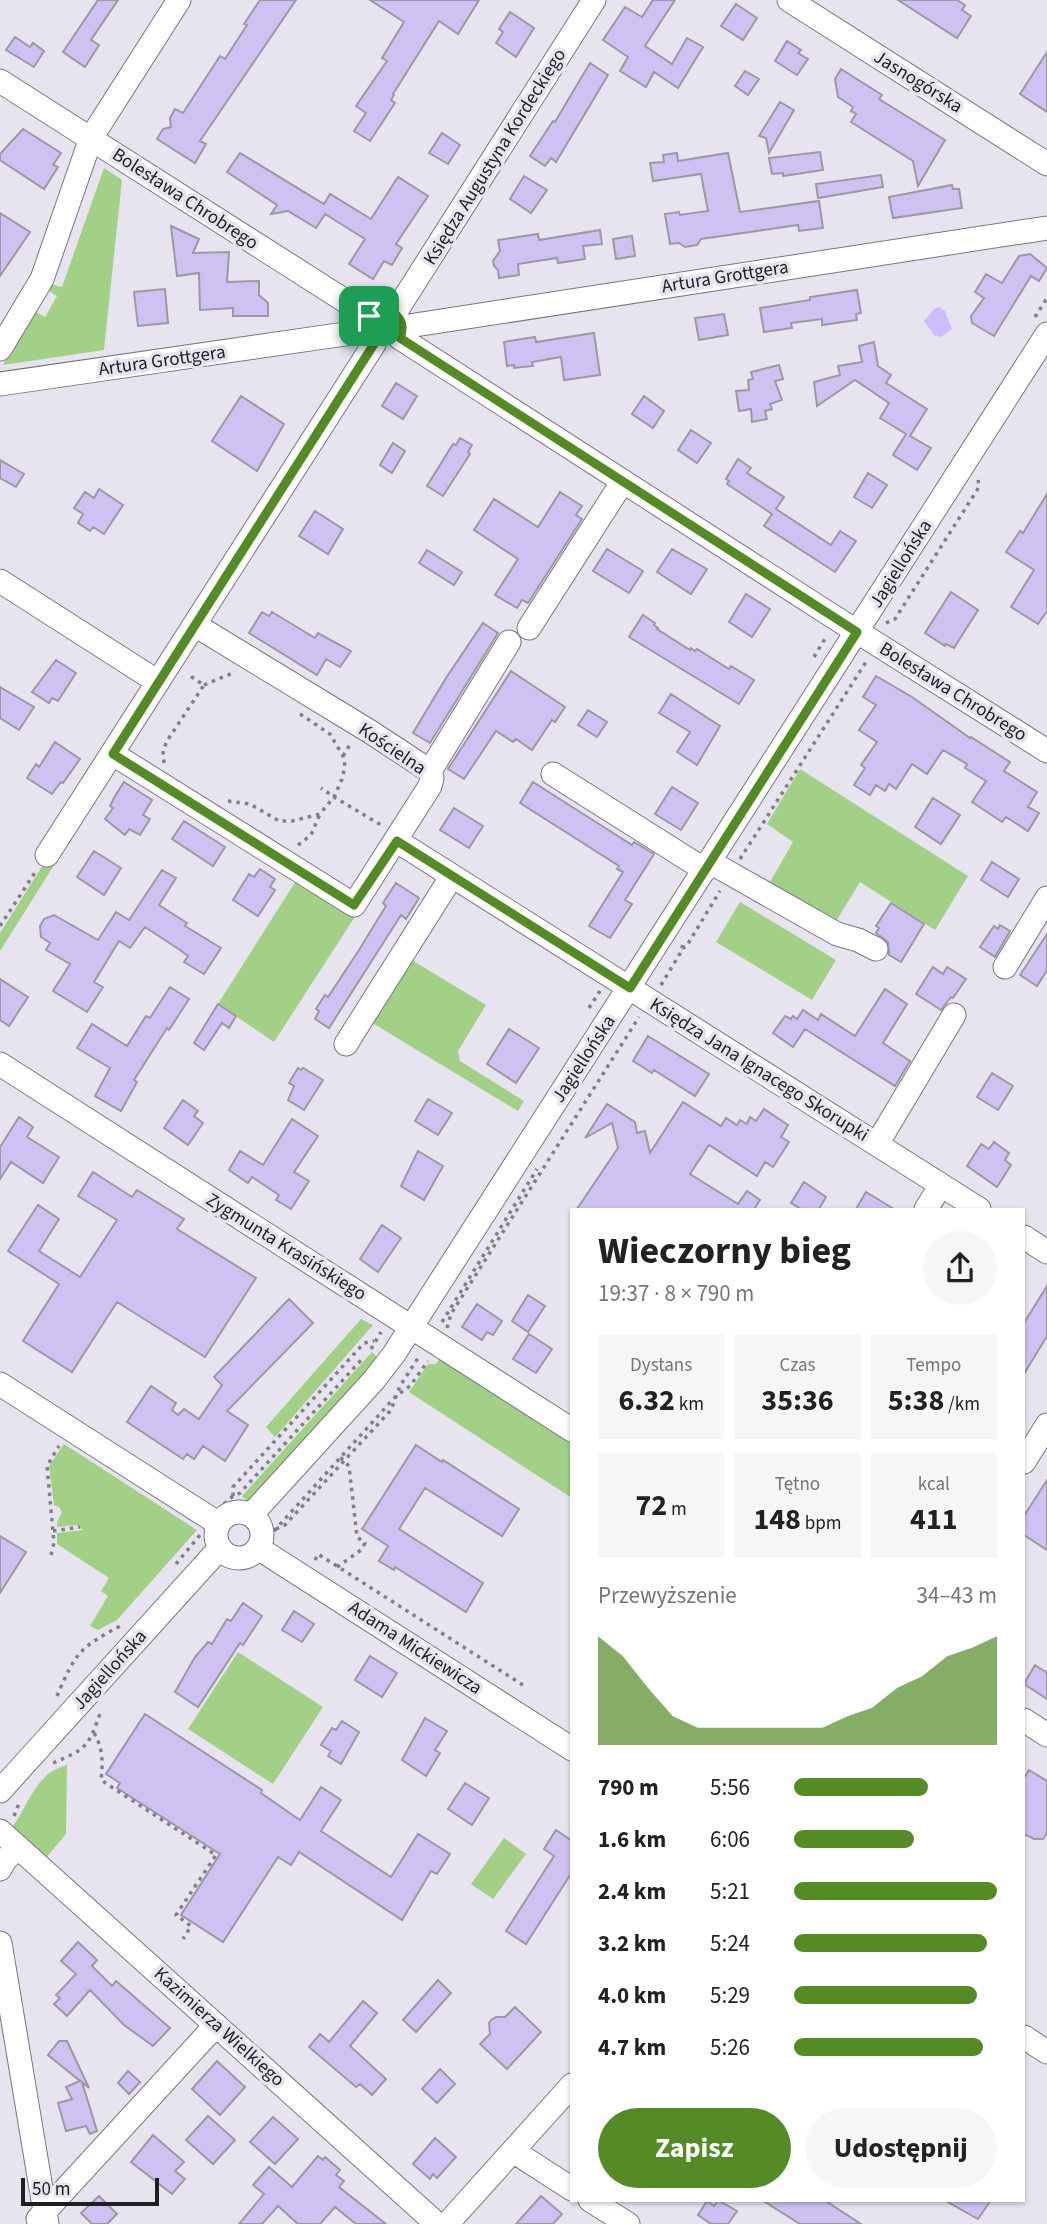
<!DOCTYPE html>
<html lang="pl">
<head>
<meta charset="utf-8">
<style>
	:root { --surface:#fff; --page:#f6f6f6; --text:#222; --muted:#767676; --accent:#548b27 }
	body { margin:0; font-family:"Source Sans 3",sans-serif; background:var(--page); color:var(--text); height:100vh; display:flex; flex-direction:column; font-size:26px; white-space:nowrap }
	* { box-sizing:border-box; margin:0 }
	p { font-size:23px; color:var(--muted) }
	.icon { flex:none; width:38px; height:38px; fill:none; stroke:currentColor; stroke-width:2; stroke-linecap:round; stroke-linejoin:round }
	.map { position:relative; flex:1; overflow:hidden }
	.sheet { position:absolute; left:570px; top:1208px; width:455px; height:994px; display:flex; flex-direction:column; background:var(--surface); border-radius:0px; box-shadow:0 2px 5px #0004 }
	.sheet>* { flex:none }
	.scale { position:absolute; left:21px; bottom:18px; width:138px; box-sizing:border-box; padding-left:7px; border:4px solid #201e23; border-top:0; font-size:19px; line-height:24px; white-space:nowrap; color:#201e23; -webkit-text-stroke:5px #e7e4f0; paint-order:stroke }
	.pin { position:absolute; display:grid; place-items:center; width:60px; height:60px; color:#fff; margin:-30px; border-radius:14px; box-shadow:0 4px 10px #0006 }
	.round { display:grid; place-items:center; flex:none; width:74px; height:74px; border-radius:37px; background:var(--page) }
	.summary { display:flex; align-items:center; justify-content:space-between; height:119px; padding:0 28px }
	h1 { font-size:38px; font-weight:700; line-height:52px }
	.metrics { display:grid; grid-template-columns:repeat(3,1fr); gap:10px; height:119px; padding:7px 28px }
	.metrics div { display:grid; align-content:center; border-radius:0px; background:var(--page); text-align:center }
	.metrics b { font-size:30px; font-weight:700 }
	.metrics small { font-size:19px; font-weight:400 }
	.metrics p { font-size:19px }
	.chart { height:196px; padding:14px 28px }
	.chart p { display:flex; justify-content:space-between }
	.chart svg { width:100%; height:126px; margin-top:7px; fill:var(--accent); opacity:.7 }
	.cta { display:flex; gap:14px; margin-top:auto; padding:14px 28px }
	.cta a { flex:1; height:80px; border-radius:42px; background:var(--accent); color:#fff; font-size:28px; font-weight:700; line-height:80px; text-align:center }
	.cta a+a { background:var(--page); color:var(--text) }
	ul { padding:0 28px; list-style:none; font-size:23px }
	li { display:grid; grid-template-columns:112px 84px 1fr; align-items:center; height:52px }
	li i { height:18px; border-radius:9px; background:var(--accent) }
	.map>svg:first-child { display:block }
	.green { fill:#a2d086 }
	.water { fill:#cfbcfe }
	.building { fill:#cfc1f2; stroke:#9c99a4; stroke-width:2 }
	.lines { fill:none; stroke-linecap:round; stroke-linejoin:round }
	.minor-casing { stroke:#797681; stroke-width:25 }
	.path { stroke:#817f87; stroke-width:3.5; stroke-dasharray:3.5 5; stroke-linecap:butt }
	.minor { stroke:#fff; stroke-width:23 }
	.route-casing { stroke:#fff; stroke-width:14 }
	.route { stroke:#548b27; stroke-width:9 }
	.labels { text-anchor:middle; dominant-baseline:central; stroke-width:7; stroke-linejoin:round; paint-order:stroke }
	.street-label { font-size:19px; fill:#201e23; stroke:#e7e4f0 }
</style>
</head>
<body>
<div class="map">
<svg width="1047" height="2224" viewBox="0 0 1047 2224">
	<rect width="100%" height="100%" fill="#e7e4f0"/>
	<!-- green -->
	<path class="green" d="M104,168L122,180L104,350L3,365L33,310L45,317L57,296L46,289L49,284L62,287Z
		M800,769L968,876L935,930L860,882L832,928L766,889L793,842L767,824Z
		M48,857L56,862L0,951V933Z
		M299,876L358,912L274,1042L218,1004Z
		M740,902L836,960L812,1000L716,942Z
		M410,959L486,1005L458,1051L460,1061L524,1101L518,1111L369,1021Z
		M361,1319L373,1325L275,1437L266,1427Z
		M372,1352L379,1359L248,1502L242,1496Z
		M441,1357L572,1442V1498L409,1392L428,1364H436Z
		M64,1444L197,1530L117,1620L98,1630L90,1626L108,1596L101,1591L109,1578L57,1544V1533L83,1530L76,1525L57,1527V1522L62,1512L59,1507L54,1505L49,1466Z
		M238,1652L323,1707L273,1784L188,1729Z
		M67,1765L66,1834L46,1858L11,1829C29,1805 35,1773 67,1765Z
		M504,1838L526,1854L493,1899L471,1884Z"/>
	<!-- water -->
	<path class="water" d="M939,307L945,311L952,329L941,337L934,335L924,321L934,309Z"/>
	<!-- building -->
	<path class="building" d="M98,0H118L91,40L99,45L85,67L63,52Z
		M260,0H296L200,141L206,144L195,163L157,139L163,129L171,127L170,118L175,109L183,113L220,56L225,59L247,25L244,24Z
		M370,0H479L458,34L439,21L393,94L394,95L391,100L395,103L370,141L354,131L366,113L356,106L387,61L382,58L404,22Z
		M653,0H675L645,46L672,64L687,38L703,47L678,88L654,72L646,87L620,71L628,57L603,40L625,7L642,17Z
		M898,0H957L965,5L962,10L971,16L957,38Z
		M736,4L757,18L743,40L721,26Z
		M510,12L534,28L516,57L496,43L503,32L499,29Z
		M15,37L30,47L33,43L44,51L34,67L6,50Z
		M787,41L801,50L798,53L808,59L797,75L775,61Z
		M1047,52V112L1020,94Z
		M590,63L608,75L556,162L551,158L545,166L530,156L553,121L555,122Z
		M841,69L882,95L879,99L945,140L918,186L913,161L851,122L856,114L851,111L853,107L838,97L835,79Z
		M745,71L759,79L748,95L735,86Z
		M780,102L794,110L769,153L766,138L759,136Z
		M23,129L61,153L53,165L58,167L44,189L0,160V154Z
		M442,133L460,145L448,164L429,153Z
		M820,152L823,170L783,176V173L772,174L769,158Z
		M240,153L324,204L330,194L371,219L398,177L428,196L396,244L402,248L392,265L384,261L373,279L349,264L365,239L325,214L316,228L288,211L271,214L277,205L227,172Z
		M677,153L678,161L728,153L740,212L819,201L823,228L799,231L798,225L701,239L697,245L685,247L679,243L670,244L665,214L679,212L680,215L708,211L701,174L653,181L650,163L664,162L663,155Z
		M881,175L883,187L818,198L816,184Z
		M524,176L547,190L531,213L510,199Z
		M952,185L953,189H959L962,208L893,218L889,197Z
		M0,213L30,232L0,276Z
		M171,226L199,239L193,253L229,252L227,282L259,281V295L268,303V316H233V308L200,310L199,273L177,276Z
		M600,230L602,244L583,246L585,259L558,263L557,258L518,264L519,275L499,278L498,270L494,266L493,261L500,251L498,240L538,234L539,240Z
		M632,236L635,256L616,259L613,239Z
		M1030,254L1047,268L1039,281L1031,276L994,336L972,323L971,316L984,298L975,292L986,274L1002,283L1019,256Z
		M165,289L168,323L138,326L134,292Z
		M857,290L861,313L856,314L857,320L822,325V319L791,323L792,328L764,332L760,308L810,300V297Z
		M724,314L728,335L699,340L695,318Z
		M594,333L600,375L564,380L561,357L532,362L533,366L514,368V365L507,366L504,342L535,337L536,342Z
		M874,342L878,366L891,375L886,383L927,409L910,436L931,448L917,470L893,455L906,434L880,418L889,403L855,380L817,406L814,382L840,375L838,366L862,362L859,346Z
		M779,365L783,379L775,381L782,400L770,404L772,409L765,411L767,419L752,422L751,409L739,411L736,391L749,390L748,380L753,379L751,372Z
		M396,383L417,396L403,419L382,406Z
		M241,396L284,424L257,471L212,441Z
		M644,396L664,411L653,428L632,414Z
		M691,430L711,443L697,463L678,450Z
		M460,438L472,445L468,452L470,454L443,496L427,486L453,444L456,445Z
		M393,443L405,451L392,473L380,465Z
		M738,459L751,468L747,473L784,497L776,509L831,545L840,531L856,541L835,572L764,526L772,514L727,484L729,481L726,479Z
		M0,460L24,474L16,487L0,478Z
		M868,473L887,485L872,508L854,497Z
		M99,489L123,505L104,534L93,527L90,531L78,523L83,514L74,508L85,492L94,498Z
		M560,492L582,506L576,515L582,519L528,603L522,600L517,608L495,595L518,559L474,530L494,499L538,527Z
		M1047,494V611L1038,624L1011,607L1034,570L1006,552L1020,531L1023,533Z
		M315,511L343,529L328,554L299,536Z
		M607,549L643,571L629,593L593,571Z
		M672,549L707,569L691,594L657,572Z
		M427,550L462,572L454,585L419,563Z
		M951,592L978,610L954,648L946,644L945,646L925,633Z
		M746,594L770,609L752,637L729,622Z
		M262,612L269,616L272,612L315,638L318,633L351,651L340,667L326,659L317,675L249,633Z
		M643,615L655,623L654,625L658,628L657,629L690,650L691,648L695,651L697,649L729,669L731,666L754,680L739,704L629,637Z
		M483,623L498,633L430,743L413,733L446,678Z
		M56,660L76,673L58,701L52,698L49,703L32,692Z
		M511,671L565,707L555,722L552,720L532,750L516,739L513,742L496,731L464,779L448,769Z
		M876,676L912,697L970,738L971,737L1010,762L1004,771L1037,792L1028,807L1039,813L1028,831L1006,817L1002,822L972,802L986,781L965,768L967,764L943,750L927,774L912,764L896,789L889,784L885,791L876,785L870,795L854,785L865,768L861,765L877,742L859,730L876,705L863,697Z
		M0,687L34,707L19,730L0,718Z
		M671,694L720,726L697,765L677,752L690,732L659,713Z
		M588,710L607,722L597,737L578,725Z
		M55,742L80,759L63,783L61,782L52,794L27,778L36,764L39,767Z
		M124,782L152,800L143,815L150,819L140,835L129,829L125,835L105,819L113,808L110,806L115,796Z
		M533,782L632,845L634,842L654,854L625,900L632,904L610,938L589,926L623,872L617,869L619,866L520,803Z
		M672,787L698,803L681,830L655,814Z
		M933,798L960,815L941,844L915,827Z
		M454,808L483,826L469,848L440,830Z
		M184,821L225,847L213,866L172,839Z
		M94,851L121,868L104,895L77,877Z
		M992,862L1019,879L1008,897L981,880Z
		M260,869L275,879L270,887L275,890L258,916L233,900L249,874L254,877Z
		M162,870L176,878L159,905L187,923L185,926L221,948L204,974L184,962L188,956L180,950L145,927L130,948L119,941L94,982L103,987L87,1012L53,991L70,964L46,950L50,943L41,937L40,926L44,919L54,915L98,940L116,912L129,920Z
		M396,883L419,898L406,919L401,915L329,1028L315,1019L319,1011L316,1009L325,995L328,997L359,950L386,906L383,903Z
		M891,903L924,924L901,962L889,955L888,942L876,933L879,928L876,926Z
		M1000,925L1010,931L995,957L980,947L994,926L998,929Z
		M1047,934V970L1037,986L1020,975Z
		M933,967L943,974L947,967L966,979L953,998L951,997L941,1010L916,994Z
		M0,979L28,997L9,1026L0,1020Z
		M170,987L189,999L169,1030L167,1028L134,1080L137,1082L121,1111L95,1096L110,1068L77,1048L92,1024L127,1046L146,1016L150,1018Z
		M885,989L907,1004L883,1043L910,1061L895,1086L805,1029L793,1047L773,1033L785,1016L791,1019L793,1016L797,1019L803,1010L818,1020L821,1014L855,1036Z
		M218,1004L236,1016L229,1028L222,1023L204,1050L194,1043Z
		M509,1029L539,1048L516,1083L487,1064Z
		M648,1036L709,1074L695,1096L654,1070L652,1073L633,1061Z
		M298,1068L301,1070L303,1068L323,1080L304,1110L288,1100L294,1086L289,1083Z
		M992,1073L1013,1086L998,1110L977,1097Z
		M428,1099L452,1113L438,1135L415,1121Z
		M183,1100L198,1111L194,1116L203,1123L188,1145L164,1128Z
		M683,1102L721,1126L726,1118L737,1125L740,1120L747,1124L750,1117L756,1121L764,1109L788,1125L781,1137L789,1142L773,1167L765,1162L757,1176L709,1145L690,1174L738,1204L747,1191L760,1200L754,1209H577L618,1148L612,1123L585,1138L607,1104L635,1122L637,1133L645,1131L650,1153Z
		M19,1117L33,1127L27,1137L59,1157L43,1183L11,1162L0,1179V1147Z
		M292,1119L318,1136L294,1172L309,1181L291,1209L276,1200L279,1195L252,1177L248,1183L229,1170L240,1151L263,1165Z
		M994,1142L1009,1153L1005,1160L1011,1165L997,1187L967,1166L981,1144L989,1149Z
		M418,1151L443,1166L424,1200L401,1186Z
		M93,1172L132,1197L137,1190L184,1219L177,1229L256,1278L205,1357L117,1302L72,1372L23,1341L59,1284L8,1251L38,1205L59,1219L39,1251L80,1277L117,1220L78,1196Z
		M804,1182L826,1197L819,1209H801L791,1203Z
		M866,1192L894,1209H856Z
		M382,1225L401,1238L378,1272L360,1259Z
		M1047,1286V1336L1024,1374V1323Z
		M528,1295L545,1306L528,1332L512,1321Z
		M289,1299L313,1323L227,1411L248,1425L225,1461L203,1446L194,1459L187,1454L183,1459L127,1422L151,1386L176,1403L172,1410L178,1415L184,1409L199,1419L222,1385L214,1377Z
		M477,1304L502,1321L493,1335L487,1332L482,1340L462,1327Z
		M529,1334L552,1349L536,1373L513,1359Z
		M416,1445L442,1462L443,1460L519,1509L502,1536L425,1488L399,1529L483,1583L466,1612L395,1567L394,1570L379,1561L388,1546L362,1529Z
		M1047,1480V1550L1024,1535V1516Z
		M0,1536L26,1552L0,1593Z
		M243,1603L262,1616L243,1645L240,1643L198,1707L175,1692L195,1657L208,1642L212,1644L227,1619L231,1621Z
		M294,1611L314,1624L302,1642L282,1630Z
		M370,1656L397,1673L382,1697L355,1680Z
		M1035,1665L1047,1673V1699L1024,1684Z
		M145,1714L262,1790L261,1793L300,1820L321,1787L341,1800L321,1831L391,1877L418,1834L450,1854L437,1874L431,1871L402,1920L299,1852L291,1865L278,1857L223,1942L181,1915L220,1854L117,1788L120,1783L106,1774Z
		M425,1718L447,1731L435,1750L440,1753L426,1776L402,1760Z
		M342,1721L359,1732L341,1764L328,1756L331,1751L321,1745L332,1728L336,1730Z
		M1029,1770L1047,1781V1833L1043,1839H1034L1024,1834V1778Z
		M465,1783L489,1798L472,1825L448,1809Z
		M556,1830L572,1841V1872L526,1944L506,1931L554,1856L544,1849Z
		M78,1942L97,1960L92,1966L112,1986L116,1981L170,2028L153,2046L124,2025L90,1990L67,2016L54,2004L60,1998L56,1995L76,1974L61,1961Z
		M438,1980L451,1993L416,2032L403,2020Z
		M363,2001L377,2013L350,2046L386,2079L372,2095L360,2084L356,2087L309,2047L320,2034L329,2042Z
		M515,2007L541,2032L507,2069L480,2044L490,2034L489,2023L491,2020L496,2017H505Z
		M59,2041H67L89,2088L82,2082L97,2131L90,2134L86,2126L66,2131L58,2103L72,2099L66,2087L80,2081L48,2055Z
		M217,2061L245,2087L220,2115L192,2089Z
		M440,2069L455,2084L437,2103L422,2089Z
		M128,2071L140,2082L129,2094L118,2083Z
		M208,2116L235,2140L213,2164L186,2140Z
		M273,2117L298,2139L275,2164L250,2142Z
		M153,2135L184,2162L175,2171L185,2179L172,2194L131,2162Z
		M435,2138L456,2157L437,2178L433,2174L430,2179L413,2164Z
		M318,2156L323,2160L325,2157L340,2170L336,2175L344,2181L339,2187L386,2224H356L335,2207L320,2224H298L278,2206L262,2224H239L264,2194L253,2185L269,2167L292,2187Z
		M99,2196L117,2214L107,2224H92L81,2213Z
		M541,2196L562,2214L553,2224H516Z
		M718,2200L737,2211L728,2224H711L698,2215L707,2201L714,2206Z
		M762,2200H824L861,2224H800Z
		M944,2200H991L978,2219Z"/>
	<g class="lines">
		<!-- minor casing -->
		<g class="minor-casing">
			<path id="minor" d="M789,0L1047,164
				M0,81L369,316
				M395,313L594,0
				M402,327L1047,228
				M400,338L837,619L1047,751
				M0,349L42,279L91,138L179,0
				M0,384L366,331
				M0,581L158,682
				M529,628L623,481
				M113,754L354,905L430,786L432,778L430,771L369,731L195,625
				M430,771L509,642
				M553,774L705,870
				M397,841L979,1209
				M47,855L374,344
				M710,862L837,934L858,940L876,949
				M1005,967L1047,898
				M346,1044L452,876
				M0,1064L572,1430
				M877,1144L954,1015
				M926,1209L941,1185
				M1024,1237L1047,1252
				M0,1384L219,1524
				M1024,1462L1047,1425
				M216 1535a23 23 0 1 1 46 0a23 23 0 1 1-46 0Z
				M251,1515L374,1380L394,1354L1047,334
				M258,1548L572,1749
				M1024,1720L1047,1735
				M0,1791L220,1548
				M0,1831L437,2224
				M0,1869L5,1860L18,1847
				M0,1943L47,2224
				M1024,2037L1047,2052
				M513,2151L572,2189
				M590,2200L628,2224
				M38,2219L216,2025
				M447,2224L572,2085"/>
		</g>
		<!-- path -->
		<path class="path" d="M1035,317L1047,298
			M886,623L895,619L979,487L978,479
			M814,657L826,637
			M204,685L235,672
			M300,714L330,734L343,756L345,766L342,779L334,797L321,788
			M343,756L351,743
			M164,763L163,751L167,741L204,685L187,674
			M228,801L250,804L279,821H292L320,814L334,797L381,825
			M298,845L311,835L320,814
			M740,859L866,662
			M0,926L36,871
			M682,948L686,947L720,891
			M661,985L681,952L683,943
			M589,1008L600,991
			M442,1322L537,1169
			M447,1328L451,1314L639,1017
			M371,1349L381,1332
			M233,1496V1487L364,1343L374,1341
			M224,1504L233,1496L240,1493L363,1358
			M53,1531L80,1527
			M274,1531L396,1396L410,1386L428,1361
			M270,1535L274,1530L285,1525L391,1410L400,1386L420,1355
			M51,1555L54,1543L47,1466L59,1446
			M315,1560L318,1554L526,1687
			M176,1564L200,1535
			M337,1567L361,1550L365,1543L357,1537L349,1466L340,1457
			M57,1696C76,1652 79,1648 122,1625
			M94,1733C103,1748 103,1763 101,1780L216,1855L176,1915L191,1926L183,1939
			M53,1763C88,1748 88,1747 101,1711
			M14,1816L20,1801"/>
		<!-- minor -->
		<use href="#minor" class="minor"/>
	</g>
	<g class="lines">
		<!-- route casing -->
		<g class="route-casing">
			<path id="route" d="M382,310C398,311 406,323 400,338L857,632L630,988L397,841L354,905L113,754L374,344C362,331 364,316 382,310Z"/>
		</g>
		<!-- route -->
		<use href="#route" class="route"/>
	</g>
	<g class="labels">
		<!-- street labels -->
		<g class="street-label">
			<text transform="translate(918 82) rotate(32)">Jasnogórska</text>
			<text transform="translate(495 157) rotate(-58)">Księdza Augustyna Kordeckiego</text>
			<text transform="translate(185 199) rotate(33)">Bolesława Chrobrego</text>
			<text transform="translate(725 277) rotate(-9)">Artura Grottgera</text>
			<text transform="translate(162 361) rotate(-8)">Artura Grottgera</text>
			<text transform="translate(901 564) rotate(-58)">Jagiellońska</text>
			<text transform="translate(953 692) rotate(32)">Bolesława Chrobrego</text>
			<text transform="translate(392 749) rotate(34)">Kościelna</text>
			<text transform="translate(584 1059) rotate(-57)">Jagiellońska</text>
			<text transform="translate(759 1070) rotate(32)">Księdza Jana Ignacego Skorupki</text>
			<text transform="translate(286 1247) rotate(32)">Zygmunta Krasińskiego</text>
			<text transform="translate(415 1648) rotate(33)">Adama Mickiewicza</text>
			<text transform="translate(110 1670) rotate(-48)">Jagiellońska</text>
			<text transform="translate(219 2027) rotate(42)">Kazimierza Wielkiego</text>
		</g>
	</g>
</svg>
<div class="scale">50 m</div>
<div class="pin" style="left:369px;top:316px;background:#1e9e55"><svg class="icon" aria-label="arrive" viewBox="0 0 24 24"><path d="M6 21V4h12l-3 4 3 4H6"/></svg></div>
<section class="sheet">
<div class="summary"><div><h1>Wieczorny bieg</h1><p>19:37 · 8 × 790 m</p></div><a class="round"><svg class="icon" aria-label="share" viewBox="0 0 24 24"><path d="M12 15V3M7 8l5-5 5 5M5 13v7h14v-7"/></svg></a></div>
<div class="metrics">
<div><p>Dystans</p><b>6.32<small> km</small></b></div>
<div><p>Czas</p><b>35:36</b></div>
<div><p>Tempo</p><b>5:38<small> /km</small></b></div>
</div>
<div class="metrics">
<div><b>72<small> m</small></b></div>
<div><p>Tętno</p><b>148<small> bpm</small></b></div>
<div><p>kcal</p><b>411</b></div>
</div>
<div class="chart"><p><span>Przewyższenie</span>34–43 m</p>
<svg viewBox="0 0 160 44" preserveAspectRatio="none"><path d="M0 44V6L10 13L20 24L30 34L40 38L50 38L60 38L70 38L80 38L90 38L100 34L110 31L120 24L130 20L140 13L150 10L160 6V44z"/></svg>
</div>
<ul>
<li><b>790 m</b>5:56<i style="width:66%"></i></li>
<li><b>1.6 km</b>6:06<i style="width:59%"></i></li>
<li><b>2.4 km</b>5:21<i style="width:100%"></i></li>
<li><b>3.2 km</b>5:24<i style="width:95%"></i></li>
<li><b>4.0 km</b>5:29<i style="width:90%"></i></li>
<li><b>4.7 km</b>5:26<i style="width:93%"></i></li>
</ul>
<div class="cta"><a>Zapisz</a><a>Udostępnij</a></div>
</section>
</div>
</body>
</html>
